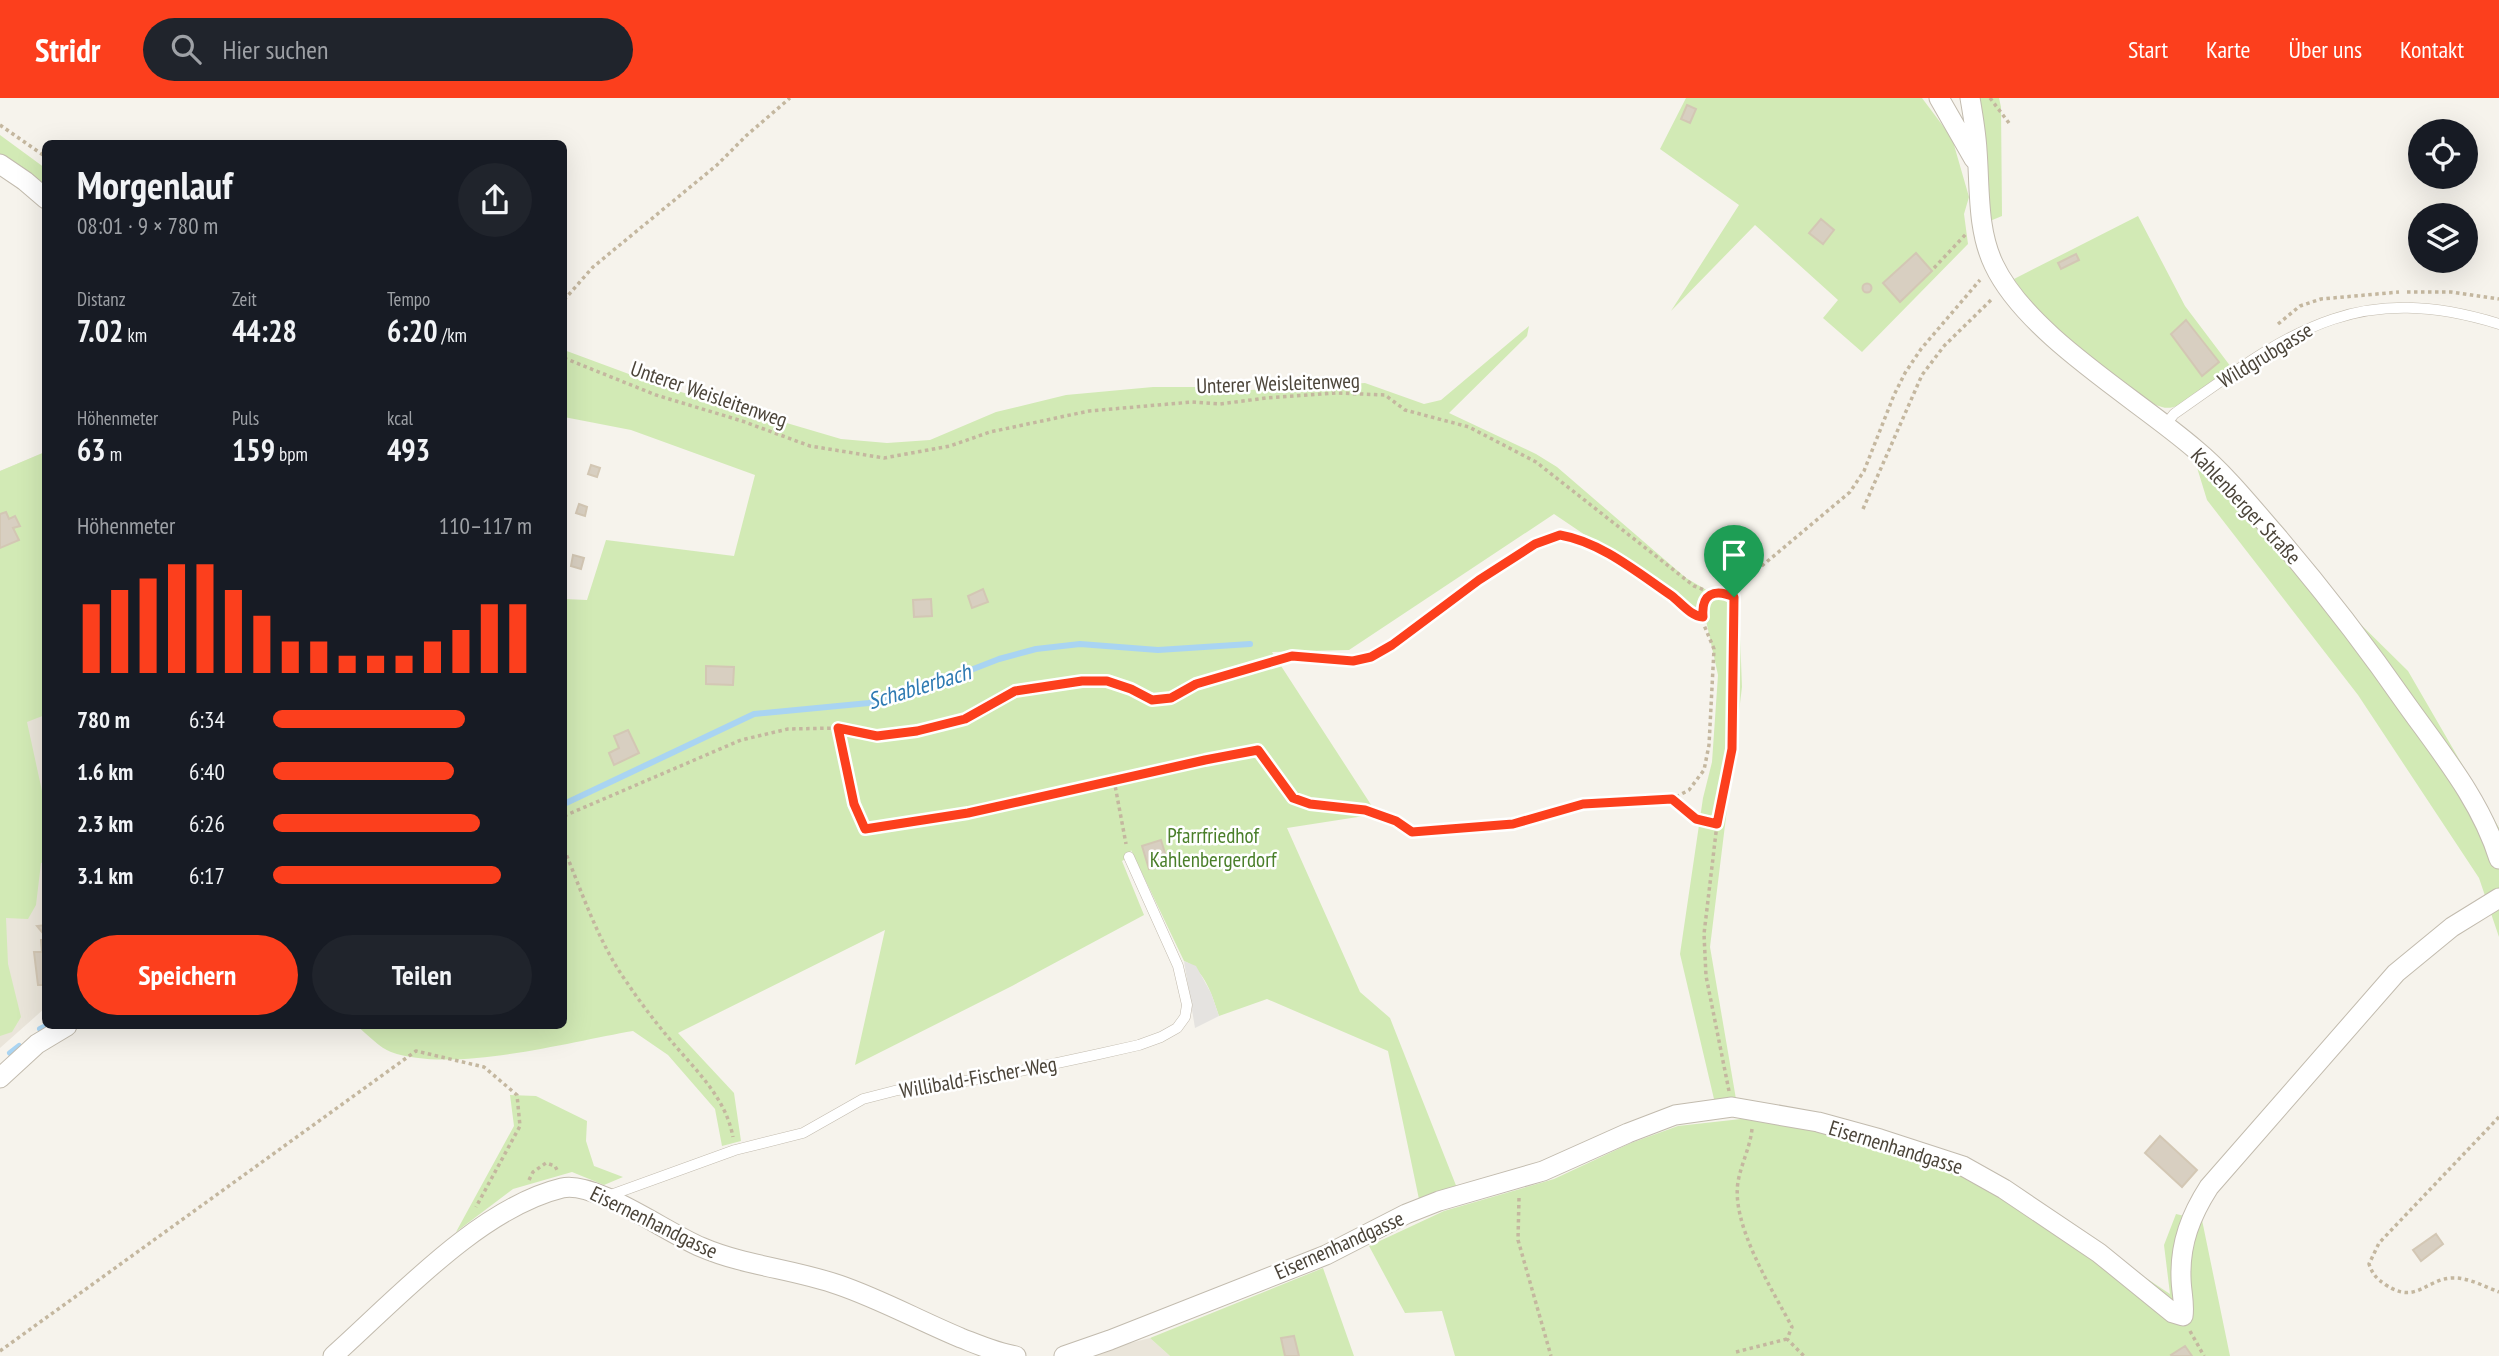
<!DOCTYPE html>
<html lang="de">
<head>
<meta charset="utf-8">
<style>
	:root { --surface:#171b24; --page:#20242c; --text:#f1f3f6; --muted:#9ea1a6; --accent:#fc3f1d }
	body { margin:0; font-family:"PT Sans Narrow",sans-serif; background:var(--page); color:var(--text); height:100vh; display:flex; flex-direction:column; font-size:26px; white-space:nowrap }
	* { box-sizing:border-box; margin:0 }
	p { font-size:23px; color:var(--muted) }
	.icon { flex:none; width:38px; height:38px; fill:none; stroke:currentColor; stroke-width:2; stroke-linecap:round; stroke-linejoin:round }
	.map { position:relative; flex:1; overflow:hidden }
	.details { position:absolute; left:42px; top:42px; width:525px; height:889px; display:flex; flex-direction:column; background:var(--surface); border-radius:10px; box-shadow:0 7px 28px #0002 }
	.details>* { flex:none }
	.buttons { position:absolute; left:2408px; top:21px; display:grid; gap:14px }
	.buttons a { display:grid; place-items:center; width:70px; height:70px; border-radius:50%; background:var(--surface); box-shadow:0 7px 28px #0002; font-size:35px }
	.pin { position:absolute; display:grid; place-items:center; width:60px; height:60px; color:#fff; margin:-72px -30px; border-radius:50% 50% 50% 0; rotate:-45deg; box-shadow:0 0 7px #0007 }
	.pin .icon { rotate:45deg }
	.round { display:grid; place-items:center; flex:none; width:74px; height:74px; border-radius:37px; background:var(--page) }
	.headline { display:flex; align-items:center; justify-content:space-between; height:119px; padding:0 35px }
	h1 { font-size:38px; font-weight:700; line-height:52px }
	.stats { display:grid; grid-template-columns:repeat(3,1fr); gap:10px; height:119px; padding:7px 35px }
	.stats div { display:grid; align-content:center }
	.stats b { font-size:30px; font-weight:700 }
	.stats small { font-size:19px; font-weight:400 }
	.stats p { font-size:19px }
	.chart { height:196px; padding:14px 35px }
	.chart p { display:flex; justify-content:space-between }
	.chart svg { width:100%; height:126px; margin-top:7px; stroke:var(--accent); stroke-width:6 }
	.cta { display:flex; gap:14px; margin-top:auto; padding:14px 35px }
	.cta a { flex:1; height:80px; border-radius:42px; background:var(--accent); color:#fff; font-size:28px; font-weight:700; line-height:80px; text-align:center }
	.cta a+a { background:var(--page); color:var(--text) }
	ul { padding:0 35px; list-style:none; font-size:23px }
	li { display:grid; grid-template-columns:112px 84px 1fr; align-items:center; height:52px }
	li i { height:18px; border-radius:9px; background:var(--accent) }
	header { display:flex; align-items:center; gap:42px; box-sizing:border-box; height:98px; padding:0 35px; background:var(--accent); color:#fff }
	header strong { font-size:33px }
	nav { display:flex; gap:38px; margin-inline-start:auto; font-size:24px }
	.search { width:490px; height:63px; background:var(--page); display:flex; align-items:center; gap:18px; box-sizing:border-box; padding:0 24px; border-radius:38px; color:var(--muted); font-size:26px }
	.map>svg:first-child { display:block }
	.residential { fill:#eae5da }
	.green { fill:#d2eab5 }
	.parking { fill:#e5e3e0 }
	.lines { fill:none; stroke-linecap:round; stroke-linejoin:round }
	.stream { stroke:#a9d4f2; stroke-width:6 }
	.building { fill:#d8cfc1; stroke:#d3c7b4; stroke-width:2 }
	.service-casing { stroke:#c2bbae; stroke-width:11 }
	.minor-casing { stroke:#c2bbae; stroke-width:21 }
	.path { stroke:#c4b79f; stroke-width:3.5; stroke-dasharray:3.5 3.5; stroke-linecap:butt }
	.service { stroke:#fff; stroke-width:10 }
	.minor { stroke:#fff; stroke-width:19 }
	.route-casing { stroke:#fff; stroke-width:14 }
	.route { stroke:#fc3f1d; stroke-width:9 }
	.labels { text-anchor:middle; dominant-baseline:central; stroke-width:5; stroke-linejoin:round; paint-order:stroke }
	.street-label { font-size:21px; fill:#4b4439; stroke:#fff }
	.park-label { font-size:21px; fill:#4a7f2a; stroke:#fff }
	.water-label { font-size:23px; font-style:italic; fill:#2e7ab2; stroke:#fff }
</style>
</head>
<body>
<header>
<strong>Stridr</strong>
<div class="search"><svg class="icon" aria-label="search" viewBox="0 0 24 24"><circle cx="10" cy="10" r="6"/><path d="M15 15l6 6"/></svg>Hier suchen</div>
<nav><a>Start</a><a>Karte</a><a>Über uns</a><a>Kontakt</a></nav>
</header>
<div class="map">
<svg width="2499" height="1258" viewBox="0 0 2499 1258">
	<rect width="100%" height="100%" fill="#f6f3ec"/>
	<!-- residential -->
	<path class="residential" d="M45,354V910L0,950V373Z
		M1150,1240L1170,1258H1084L1095,1254Z"/>
	<!-- green -->
	<path class="green" d="M1686,0H1922L1952,40L1969,99L1964,116L1968,146L1862,254L1823,220L1838,202L1755,127L1671,213L1739,107L1660,51Z
		M1979,0H1999L2001,9L2002,118L1990,123Z
		M0,37L45,70V111L0,77Z
		M2138,118L2185,208L2231,269L2178,308C2173,309 2168,311 2162,309C2149,306 2136,294 2125,285C2084,255 2042,224 2014,181Z
		M1529,228L1527,238L1449,315L1536,356L1557,369L1686,480L1739,511L1742,589L1710,849L1736,1001L1983,1072L2170,1196L2164,1147L2176,1116L2202,1122L2230,1258H1455L1442,1213L1405,1215L1369,1148L1444,1113L1554,1081L1631,1045L1678,1028L1741,1021L1736,1001H1714L1680,856L1703,700L1712,664L1718,577L1705,518L1554,416L1349,552L1272,554L1377,716L1287,730L1360,894L1390,920L1457,1090L1420,1106L1388,953L1267,901L1219,918C1212,897 1205,872 1184,863L1131,752L1129,759L1122,763L1144,817L1012,888L855,967L885,832L678,935L734,995L741,1043L722,1048L715,1011L668,957L633,933C568,944 453,976 391,954C380,950 367,936 357,928H564V501L587,502L606,442L734,458L755,377L631,332L564,319V252L664,289L841,341L887,345L930,342L996,314L1066,297L1153,289H1197L1250,292L1365,285L1424,306L1441,302Z
		M45,354V617L27,624L45,707V764L41,765L36,807L28,821L6,820L8,866L21,919L12,934L0,938V373Z
		M2195,363L2408,573L2499,730V839L2479,780L2358,597L2207,402Z
		M510,997L536,998L587,1023L586,1043L594,1068L623,1079L604,1087L572,1074L513,1091L456,1134L514,1028Z
		M1323,1170L1354,1258H1170L1150,1240Z"/>
	<!-- parking -->
	<path class="parking" d="M1184,863L1196,868L1211,895L1219,918L1195,930Z"/>
	<g class="lines">
		<!-- stream -->
		<path class="stream" d="M564,706L754,616L869,605L922,591L999,561L1036,551L1080,546L1158,552L1250,546
			M40,931L46,928
			M10,955L19,948"/>
	</g>
	<!-- building -->
	<path class="building" d="M1687,7L1696,11L1690,25L1681,21Z
		M1821,121L1834,132L1823,146L1809,135Z
		M1916,155L1932,173L1900,204L1883,185Z
		M2076,156L2079,162L2061,171L2058,165Z
		M1862.5 190a4.5 4.5 0 1 1 9 0a4.5 4.5 0 1 1-9 0Z
		M2186,222L2219,264L2202,278L2171,236Z
		M591,367L600,370L597,379L588,376Z
		M579,406L587,409L585,418L576,415Z
		M6,414L9,421L15,418L20,428L13,430L19,442L0,450V416Z
		M573,457L584,460L581,471L571,468Z
		M983,491L988,504L972,510L968,498Z
		M931,501L932,518L914,519L913,502Z
		M706,568L734,569L733,587L706,586Z
		M628,632L639,655L614,667L609,655L619,650L614,638Z
		M1161,742L1168,765L1149,771L1142,748Z
		M46,827V839L37,828Z
		M41,842H46V887H38L34,854H42Z
		M2160,1038L2197,1072L2182,1089L2145,1055Z
		M2436,1136L2443,1146L2421,1163L2413,1152Z
		M1294,1238L1299,1258H1285L1281,1240Z
		M2185,1248L2192,1258H2172L2171,1257Z"/>
	<g class="lines">
		<!-- service casing -->
		<g class="service-casing">
			<path id="service" d="M2166,326L2174,316C2288,236 2353,181 2499,226
				M608,1098L735,1052L803,1035L863,1001L898,992L988,980L1099,956L1139,947L1161,939L1177,930L1185,919L1187,907L1178,868L1129,759"/>
		</g>
		<!-- minor casing -->
		<g class="minor-casing">
			<path id="minor" d="M1939,0L1974,61
				M1970,0C1973,17 1976,35 1977,52C1980,90 1977,132 1994,167C2027,237 2136,300 2195,351C2225,376 2249,406 2275,436C2322,491 2366,548 2407,607C2442,656 2481,703 2499,761
				M0,66L25,83L46,101
				M0,980L37,946L67,928
				M333,1258C396,1202 479,1110 562,1090C594,1082 667,1135 701,1149C745,1168 794,1171 839,1187C880,1201 920,1223 961,1240C979,1247 997,1255 1016,1258
				M1064,1258L1110,1242L1326,1157L1406,1116L1439,1103L1543,1073L1628,1035L1675,1017L1732,1009L1818,1024L1880,1041L1963,1068L2004,1091L2099,1155L2173,1215L2183,1218C2185,1205 2181,1193 2181,1179C2180,1145 2191,1117 2209,1089L2396,875L2452,829L2499,800"/>
		</g>
		<!-- path -->
		<path class="path" d="M1990,0L2009,25
			M0,27L46,59
			M1934,170L1966,136
			M2407,194H2451L2499,201
			M564,202L593,169L717,67L747,37L790,0
			M2278,226L2300,208L2321,201L2399,194
			M564,260L656,297L742,323L810,348L884,360L950,348L990,334L1089,313L1192,304L1220,306L1266,300L1337,295L1385,297L1405,312L1469,329L1536,364L1694,488L1712,495L1723,494L1734,499
			M1863,411L1922,277L1944,248L1993,200
			M1734,499L1745,482L1850,394L1864,373L1894,297L1905,275L1921,251L1980,182
			M838,630L854,706L865,731L968,715L1205,661L1258,652L1293,700L1310,706L1365,712L1396,723L1412,734L1513,726L1583,706L1672,701L1689,692L1704,672L1709,647L1714,551L1704,527L1703,510L1706,501L1711,496
			M1114,682L1126,746
			M1672,701L1696,721L1717,726
			M564,718L741,642L788,631L838,630L877,638L917,633L965,621L1015,593L1082,583H1107L1131,591L1152,602L1171,600L1196,586L1292,558L1353,563L1371,559L1392,547L1479,482L1535,446L1560,437L1578,440L1617,462L1676,501L1696,518L1703,519
			M564,751C583,797 599,846 628,886C640,904 653,921 667,938C693,970 725,997 733,1039
			M1729,993L1706,878L1704,836L1717,726L1733,651L1734,499
			M2499,1019L2379,1145L2369,1166C2373,1177 2376,1180 2386,1187C2416,1207 2426,1181 2452,1180C2468,1179 2485,1189 2499,1194
			M1752,1031C1750,1050 1741,1066 1738,1084C1731,1127 1772,1191 1792,1229L1787,1241L1804,1258
			M529,1082L533,1074L546,1065L555,1068L558,1074
			M1519,1100L1518,1142L1551,1258
			M2190,1233L2204,1258
			M0,1253L416,953L484,969L517,997L520,1028L476,1109
			M1736,1254L1787,1241"/>
		<!-- service -->
		<use href="#service" class="service"/>
		<!-- minor -->
		<use href="#minor" class="minor"/>
	</g>
	<g class="lines">
		<!-- route casing -->
		<g class="route-casing">
			<path id="route" d="M1560,437C1601,444 1638,475 1672,498C1682,506 1691,518 1703,519C1701,496 1714,490 1734,499L1732,651L1717,726L1696,721L1672,701L1583,706L1513,726L1412,734L1396,723L1365,712L1310,706L1293,700L1258,652L1205,662L968,715L865,731L854,706L838,630L877,638L917,633L965,621L1015,593L1082,583H1107L1131,591L1152,602L1171,600L1196,586L1292,558L1353,563L1371,559L1392,547L1479,482L1535,446Z"/>
		</g>
		<!-- route -->
		<use href="#route" class="route"/>
	</g>
	<g class="labels">
		<!-- street labels -->
		<g class="street-label">
			<text transform="translate(2265 257) rotate(-31)">Wildgrubgasse</text>
			<text transform="translate(1278 285) rotate(-2)">Unterer Weisleitenweg</text>
			<text transform="translate(709 296) rotate(19)">Unterer Weisleitenweg</text>
			<text transform="translate(2246 408) rotate(47)">Kahlenberger Straße</text>
			<text transform="translate(978 979) rotate(-10)">Willibald-Fischer-Weg</text>
			<text transform="translate(1896 1049) rotate(17)">Eisernenhandgasse</text>
			<text transform="translate(654 1124) rotate(26)">Eisernenhandgasse</text>
			<text transform="translate(1339 1147) rotate(-24)">Eisernenhandgasse</text>
		</g>
		<!-- park labels -->
		<g class="park-label">
			<text x="1213" y="737">Pfarrfriedhof<tspan x="1213" dy="24">Kahlenbergerdorf</tspan></text>
		</g>
		<!-- water labels -->
		<g class="water-label">
			<text transform="translate(919 588) rotate(-17)">Schablerbach</text>
		</g>
	</g>
</svg>
<div class="buttons">
<a><svg class="icon" aria-label="locate" viewBox="0 0 24 24"><circle cx="12" cy="12" r="6"/><path d="M12 2v4M12 18v4M2 12h4M18 12h4"/></svg></a>
<a><svg class="icon" aria-label="layers" viewBox="0 0 24 24"><path d="M12 4l9 5-9 5-9-5zM3 14l9 5 9-5"/></svg></a>
</div>
<div class="pin" style="left:1734px;top:499px;background:#1e9e55"><svg class="icon" aria-label="arrive" viewBox="0 0 24 24"><path d="M6 21V4h12l-3 4 3 4H6"/></svg></div>
<section class="details">
<div class="headline"><div><h1>Morgenlauf</h1><p>08:01 · 9 × 780 m</p></div><a class="round"><svg class="icon" aria-label="share" viewBox="0 0 24 24"><path d="M12 15V3M7 8l5-5 5 5M5 13v7h14v-7"/></svg></a></div>
<div class="stats">
<div><p>Distanz</p><b>7.02<small> km</small></b></div>
<div><p>Zeit</p><b>44:28</b></div>
<div><p>Tempo</p><b>6:20<small> /km</small></b></div>
</div>
<div class="stats">
<div><p>Höhenmeter</p><b>63<small> m</small></b></div>
<div><p>Puls</p><b>159<small> bpm</small></b></div>
<div><p>kcal</p><b>493</b></div>
</div>
<div class="chart"><p><span>Höhenmeter</span>110–117 m</p>
<svg viewBox="0 0 160 44" preserveAspectRatio="none"><path d="M5 44V20M15 44V15M25 44V11M35 44V6M45 44V6M55 44V15M65 44V24M75 44V33M85 44V33M95 44V38M105 44V38M115 44V38M125 44V33M135 44V29M145 44V20M155 44V20"/></svg>
</div>
<ul>
<li><b>780 m</b>6:34<i style="width:74%"></i></li>
<li><b>1.6 km</b>6:40<i style="width:70%"></i></li>
<li><b>2.3 km</b>6:26<i style="width:80%"></i></li>
<li><b>3.1 km</b>6:17<i style="width:88%"></i></li>
</ul>
<div class="cta"><a>Speichern</a><a>Teilen</a></div>
</section>
</div>
</body>
</html>
